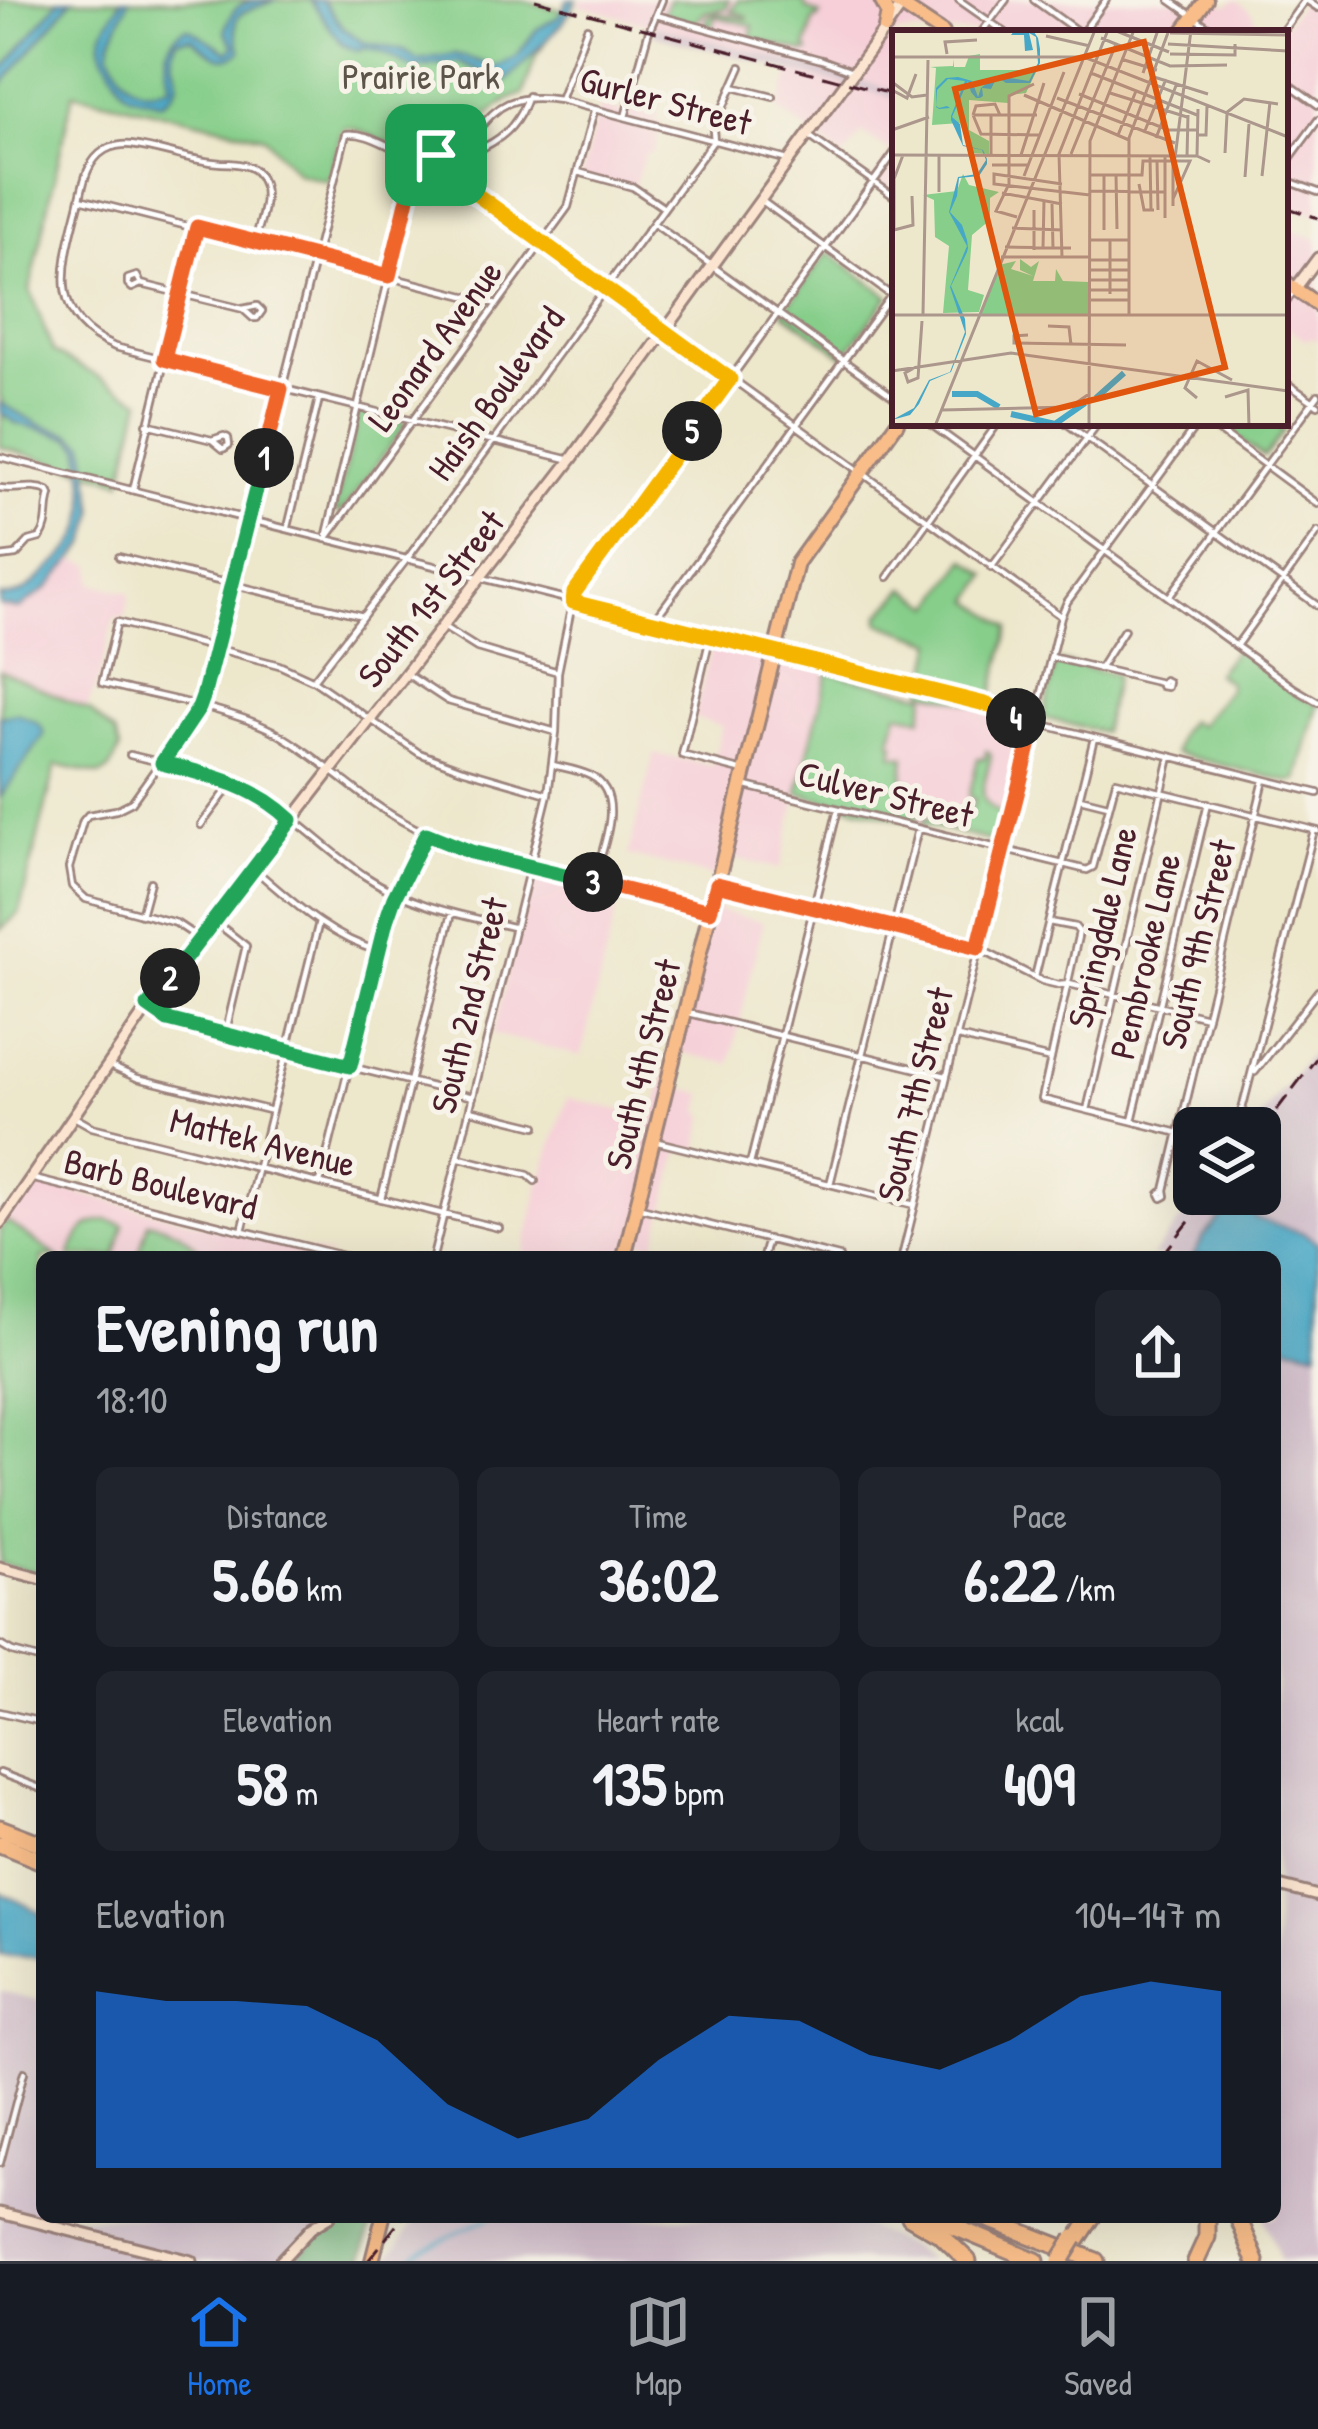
<!DOCTYPE html>
<html lang="en">
<head>
<meta charset="utf-8">
<style>
	:root { --surface:#171b24; --page:#20242c; --text:#f1f3f6; --muted:#9ea1a6; --line:#363941; --accent:#1a73e8 }
	body { margin:0; font-family:"Patrick Hand",sans-serif; background:var(--page); color:var(--text); height:100vh; display:flex; flex-direction:column; font-size:45px; white-space:nowrap }
	* { box-sizing:border-box; margin:0 }
	p { font-size:39px; color:var(--muted) }
	.icon { flex:none; width:66px; height:66px; fill:none; stroke:currentColor; stroke-width:2; stroke-linecap:round; stroke-linejoin:round }
	.map { position:relative; flex:1; overflow:hidden }
	.panel { position:absolute; left:36px; top:1251px; width:1245px; height:972px; display:flex; flex-direction:column; background:var(--surface); border-radius:18px; box-shadow:0 12px 48px #0002 }
	.panel>* { flex:none }
	.controls { position:absolute; left:1173px; top:1107px; display:grid; gap:24px }
	.controls a { display:grid; place-items:center; width:108px; height:108px; border-radius:18px; background:var(--surface); box-shadow:0 12px 48px #0002; font-size:60px }
	.pin { position:absolute; display:grid; place-items:center; width:102px; height:102px; color:#fff; margin:-51px; border-radius:24px; box-shadow:0 6px 18px #0006 }
	.km { position:absolute; width:60px; height:60px; margin:-30px; border-radius:50%; background:#222; color:#fff; font-size:33px; line-height:60px; text-align:center }
	.round { display:grid; place-items:center; flex:none; width:126px; height:126px; border-radius:18px; background:var(--page) }
	.summary { display:flex; align-items:center; justify-content:space-between; height:204px; padding:0 60px }
	h1 { font-size:66px; font-weight:800; line-height:90px }
	.metrics { display:grid; grid-template-columns:repeat(3,1fr); gap:18px; height:204px; padding:12px 60px }
	.metrics div { display:grid; align-content:center; border-radius:18px; background:var(--page); text-align:center }
	.metrics b { font-size:60px; font-weight:800 }
	.metrics small { font-size:33px; font-weight:400 }
	.metrics p { font-size:33px }
	.chart { height:336px; padding:24px 60px }
	.chart p { display:flex; justify-content:space-between }
	.chart svg { width:100%; height:216px; margin-top:12px; fill:var(--accent); opacity:.7 }
	.menu { display:flex; justify-content:space-around; align-items:center; height:168px; border-top:3px solid var(--line); background:var(--surface); font-size:33px; color:var(--muted) }
	.menu a { display:grid; justify-items:center; gap:6px }
	.menu .selected { color:var(--accent) }
	.map>svg:first-child { display:block }
	.built { fill:#f6cfd8 }
	.industrial { fill:#d1bdca }
	.green { fill:#86ce8a; stroke:#68765a; stroke-width:3 }
	.forest { fill:#6cb176; stroke:#5b6850; stroke-width:3 }
	.water { fill:#46a7c6; stroke:#486378; stroke-width:3 }
	.lines { fill:none; stroke-linecap:round; stroke-linejoin:round }
	.stream { stroke:#46a7c6; stroke-width:3 }
	.street-casing { stroke:#9c837c; stroke-width:10 }
	.secondary-casing { stroke:#9c837c; stroke-width:15 }
	.primary-casing { stroke:#9c837c; stroke-width:18 }
	.highway-casing { stroke:#9c837c; stroke-width:21 }
	.street { stroke:#fff; stroke-width:4.5 }
	.secondary { stroke:#fce5d0; stroke-width:9 }
	.primary { stroke:#f8bd89; stroke-width:12 }
	.highway { stroke:#f8bd89; stroke-width:15 }
	.rail { stroke:#4a1f2b; stroke-width:3; stroke-dasharray:18 9; stroke-linecap:butt }
	.highway-bridge-casing { stroke:#9c837c; stroke-width:21; stroke-linecap:butt }
	.highway-bridge { stroke:#f8bd89; stroke-width:15 }
	.split-1-casing { stroke:#fff; stroke-width:24 }
	.split-2-casing { stroke:#fff; stroke-width:24 }
	.split-3-casing { stroke:#fff; stroke-width:24 }
	.split-4-casing { stroke:#fff; stroke-width:24 }
	.split-5-casing { stroke:#fff; stroke-width:24 }
	.split-6-casing { stroke:#fff; stroke-width:24 }
	.split-1 { stroke:#f0652b; stroke-width:15 }
	.split-2 { stroke:#22a559; stroke-width:15 }
	.split-3 { stroke:#22a559; stroke-width:15 }
	.split-4 { stroke:#f0652b; stroke-width:15 }
	.split-5 { stroke:#f5b400; stroke-width:15 }
	.split-6 { stroke:#f5b400; stroke-width:15 }
	.labels { text-anchor:middle; dominant-baseline:central; stroke-width:10; stroke-linejoin:round; paint-order:stroke }
	.park-label { font-size:36px; fill:#5c5448; stroke:#f7f3e8 }
	.street-label { font-size:36px; fill:#4a1f2b; stroke:#f7f3e8 }
	.inset-river { fill:none; stroke:#46a7c6; stroke-width:6 }
	.inset-road { fill:none; stroke:#ac978c; stroke-width:3 }
	.view { fill:#e0560e; fill-opacity:0.15; stroke:#e0560e; stroke-width:6 }
	.inset-edge { fill:none; stroke:#4a1f2b; stroke-width:6 }
</style>
</head>
<body>
<div class="map">
<svg width="1318" height="2261" viewBox="0 0 1318 2261">
	<rect width="100%" height="100%" fill="#f7f3e8"/>
	<filter id="ink" filterUnits="userSpaceOnUse"><feTurbulence type="fractalNoise" baseFrequency=".00833" numOctaves="2"/><feDisplacementMap in="SourceGraphic" scale="24" xChannelSelector="R" yChannelSelector="G"/><feConvolveMatrix kernelMatrix="1 2 1 2 8 2 1 2 1" color-interpolation-filters="sRGB"/></filter>
	<filter id="wash" filterUnits="userSpaceOnUse"><feTurbulence type="fractalNoise" baseFrequency=".004" numOctaves="4" result="noise"/><feDisplacementMap in="SourceGraphic" scale="48" xChannelSelector="R" yChannelSelector="G"/><feGaussianBlur stdDeviation="2.7" result="paint"/><feColorMatrix in="noise" values="0 0 0 0 0 0 0 0 0 0 0 0 0 0 0 0 0 1.4 0 .05"/><feComposite in="paint" operator="in"/></filter>
	<g filter="url(#wash)">
		<rect width="100%" height="100%" fill="#ede7cc"/>
		<!-- built -->
		<path class="built" d="M582,0H1178L1192,10L1201,0H1218L1227,6L1236,0L1251,12L1263,33H895V90L578,5Z
			M1303,0L1318,10V215L1285,205V33H1279Z
			M791,71L895,98V194L874,178L891,152L862,133L844,158L778,109Z
			M636,90L662,97L655,120L661,122L654,152L645,155L632,190L581,177L600,106L629,114Z
			M1285,228L1318,239V342L1313,338L1305,340L1285,325Z
			M73,559L93,565L92,583L130,593L125,618H115L112,624L100,674L86,710L0,670V606L19,609L33,600Z
			M714,639L989,708L1029,725L1001,845L798,794L780,869L730,857L718,911L763,922L730,1064L681,1052L673,1086L704,1094L700,1112L706,1115L697,1153L680,1150L655,1245L631,1239L626,1257H523L542,1175L568,1098L654,1118L715,877L628,855L654,754L713,765L722,726L694,718Z
			M533,870L621,891L581,1056L493,1034Z
			M36,1183L335,1257H58L6,1221L32,1185Z"/>
		<!-- industrial -->
		<path class="industrial" d="M655,26L895,90V98L653,35Z
			M1318,1045V2261H1281L1263,2217H1275V1257H1152L1201,1194H1260V1128H1252Z
			M0,1991L42,2001V2217H372L362,2259L360,2261H0Z
			M419,2217H844L912,2248L929,2261H386Z"/>
		<!-- green -->
		<path class="green" d="M0,0H522L569,12L536,55L523,94C482,106 465,158 417,153C391,150 371,131 345,127L342,131L329,181L297,173L264,136L73,93L30,290L53,352L141,400L122,481L0,447L3,400L0,398Z
			M669,0H729L726,8L705,12L695,23L663,14Z
			M738,0H802L807,9L820,15L818,19H814L806,47L809,52L806,53L751,38L753,26L715,16L713,28L705,25L708,16L719,13L747,19V16L731,11Z
			M828,252L889,296L844,356L783,312Z
			M359,411L407,423L343,511L338,513L335,511Z
			M1217,423H1273L1284,431L1264,457Z
			M966,559L988,575L972,600L1010,627L989,708L924,691L935,642L880,623V615L906,588L933,606Z
			M1236,649L1299,697L1318,704L1297,780L1290,782L1174,753L1179,733L1189,721L1198,726L1228,690L1229,683L1216,673Z
			M1056,661L1116,675L1103,732L1043,718Z
			M0,670L90,711L115,734L120,749L110,769L101,775L56,765L19,913L0,930Z
			M828,672L926,695L922,718L898,713L891,741L895,743L893,755L905,756L903,781H909L919,804L916,823L798,793Z
			M986,751L990,753L991,757C984,786 973,802 1005,815L998,843L922,824L926,817L953,824L955,821L962,822L964,813L969,814L975,799L969,797L978,758L985,759Z
			M107,1220L124,1225L115,1257H70C77,1235 83,1223 107,1220Z
			M6,1221L58,1257H42V1574L0,1564V1230Z
			M148,1222C172,1227 191,1235 203,1257H138Z"/>
		<!-- forest -->
		<path class="forest" d="M360,2217L373,2220L362,2261H293L327,2227Z"/>
		<!-- water -->
		<path class="water" d="M59,0H72L0,88L1,72Z
			M122,0H129L111,40L109,52C125,81 135,101 171,85C164,61 162,42 186,28L192,30L228,52L234,46L225,32C232,1 247,0 276,0C243,14 225,8 241,51C222,68 207,50 191,38L177,40C161,70 197,77 162,103L130,95L124,91C97,43 90,48 122,0Z
			M310,0H322L344,29L363,42L404,51L418,60L456,54L496,67L517,56L536,30L558,17L568,0H577L562,24L505,82L459,62L413,68L381,52L365,48L358,51L343,45Z
			M0,403L41,425L71,434L85,444L95,512L87,543L50,586L19,609L0,606V596C19,598 29,588 42,576C75,547 90,533 85,486C84,473 81,460 81,447L71,438L16,423L0,412Z
			M17,713C29,720 42,720 44,735L0,798V716Z
			M1241,1194H1257L1252,1209L1254,1218L1304,1233L1318,1243L1317,1351L1275,1342V1257H1193L1203,1238Z
			M0,1892L42,1913V1958L0,1955Z"/>
		<g class="lines">
			<!-- stream -->
			<path class="stream" d="M406,2261L421,2250L491,2217"/>
		</g>
	</g>
	<g filter="url(#ink)">
		<g class="lines">
			<!-- street casing -->
			<g class="street-casing">
				<path id="street" d="M959,0L1006,33
					M1034,0L1080,33
					M1170,0L1217,33
					M1306,0L1318,8
					M656,15L822,60L852,71
					M981,33L1006,0
					M1082,33L1106,0
					M1281,33L1305,0
					M1285,81L1318,105
					M733,87L773,97
					M560,100L587,28
					M625,117L648,34L662,0
					M809,136L895,197
					M469,139L484,147C508,135 519,121 528,96
					M441,154L447,169L458,181L1059,615
					M1285,165L1318,120
					M578,172L633,187L664,208
					M1285,180L1318,192
					M80,199L497,304
					M762,201L895,298
					M653,223L895,398
					M255,242C259,223 271,197 261,179C259,174 254,169 249,167C240,163 230,163 221,163C189,161 163,149 131,145C123,144 112,146 105,150C85,162 83,187 78,207C63,265 46,318 115,347L571,460
					M141,284L132,288L128,284V279L137,276L141,284L243,309L253,318H257L262,311L257,306L243,309
					M1285,304L1295,289
					M1285,382L1318,405
					M929,423L1294,688L1318,702
					M1066,423L1318,606
					M1208,423L1318,504
					M147,424L212,440L223,449L229,445L228,438L224,436L212,440
					M0,457L956,697L989,705L1020,719L1318,793
					M0,488C18,491 31,484 48,491L50,495C45,510 50,524 40,538L29,541L16,555L0,557
					M133,490L197,227
					M288,527L319,399
					M327,534L418,157
					M326,539L568,207L594,111
					M119,557L363,616
					M991,568L1098,423
					M888,577L998,423
					M1169,597L1318,395
					M653,622L895,290
					M442,626L477,648L558,672
					M710,638L682,755L740,770
					M1236,646L1318,532
					M1051,657L1161,683
					M1099,669L1124,630
					M407,674L448,701L556,732
					M314,679L407,559L714,140L713,130L741,67
					M1164,680L1168,682L1167,687L1161,686Z
					M130,755C165,764 204,769 237,784C285,805 322,847 365,876C410,906 461,915 513,927
					M553,765C565,768 579,770 591,776C628,795 601,852 593,882
					M742,785L1087,870L1093,867L1116,781L1318,831
					M548,794L462,769L419,753L314,681L279,665L117,622L102,683C152,696 229,708 273,731C309,751 339,778 372,802C400,822 431,837 463,849L710,910
					M1080,798L1108,805
					M201,825L233,782
					M254,869C292,901 329,937 378,951
					M717,884L978,948L1042,981L1059,985L1069,984L1207,1017
					M141,915L150,882
					M214,921L246,946L225,1035
					M1049,922L1075,927L1079,932L1042,1099L1179,1133
					M200,939L176,923L86,899L72,886L69,868L83,821L88,815L116,810L132,802L199,708L209,679L346,134C379,131 399,162 436,155C493,144 477,86 560,100L788,160
					M1035,977L1094,738
					M150,1008L168,1020L181,1025L473,1097
					M689,1013L946,1076
					M958,1037L1051,1059
					M110,1066L137,1078L272,1111
					M1255,1072L1318,991
					M470,1110L536,1126
					M1087,1110L1170,757
					M76,1118L92,1127L499,1228
					M1132,1121L1208,803
					M1239,1121L1314,830
					M658,1142L915,1205
					M460,1158L528,1175L535,1181
					M750,1164L838,809
					M30,1178L348,1257
					M320,1183L385,921L426,834
					M830,1184L918,829
					M1165,1190L1264,780
					M1165,1190L1166,1196L1162,1198L1160,1194Z
					M381,1199L452,913
					M641,1208L839,1257
					M242,1231L319,922
					M433,1257L548,794L556,732L558,672L574,594L895,152
					M763,1257L768,1239
					M902,1257L1061,616L1067,602L1198,423
					M0,1645L12,1652L42,1660
					M0,1712L42,1722
					M0,1773L42,1789
					M0,2163L24,2072"/>
			</g>
			<!-- secondary casing -->
			<g class="secondary-casing">
				<path id="secondary" d="M1295,289L1318,258
					M0,1223L148,1007L571,460L906,0
					M0,1568L42,1579
					M1275,1885L1318,1896
					M0,2213L191,2261
					M280,2261L311,2228L329,2217"/>
			</g>
			<!-- primary casing -->
			<g class="primary-casing">
				<path id="primary" d="M881,0L888,13L885,28
					M893,0L943,33
					M1182,33L1206,0
					M1285,282L1318,305
					M624,1257L797,563L897,423
					M372,2261L383,2217"/>
			</g>
			<!-- highway casing -->
			<g class="highway-casing">
				<path id="highway" d="M0,1828L42,1844
					M0,1844L42,1861
					M910,2217L941,2235L968,2261
					M931,2217L1036,2261
					M983,2217L1096,2261
					M1238,2217L1256,2261
					M1077,2240L1092,2217
					M1196,2261L1207,2237V2217"/>
			</g>
			<!-- street -->
			<use href="#street" class="street"/>
			<!-- secondary -->
			<use href="#secondary" class="secondary"/>
			<!-- primary -->
			<use href="#primary" class="primary"/>
			<!-- highway -->
			<use href="#highway" class="highway"/>
			<!-- rail -->
			<path class="rail" d="M535,0L895,95
				M1285,207L1318,218
				M1260,1132L1318,1056
				M1161,1257L1211,1194
				M368,2261L403,2217"/>
			<!-- highway-bridge casing -->
			<g class="highway-bridge-casing">
				<path id="highway-bridge" d="M1060,2261L1074,2238"/>
			</g>
			<!-- highway-bridge -->
			<use href="#highway-bridge" class="highway-bridge"/>
		</g>
	</g>
	<g class="lines" filter="url(#ink)">
		<!-- split-1 casing -->
		<g class="split-1-casing">
			<path id="split-1" d="M264,458L281,389L164,359L197,227L389,276L418,157L436,155"/>
		</g>
		<!-- split-2 casing -->
		<g class="split-2-casing">
			<path id="split-2" d="M170,978L291,820C255,785 209,775 162,763L199,708L203,697L264,458"/>
		</g>
		<!-- split-3 casing -->
		<g class="split-3-casing">
			<path id="split-3" d="M170,978L148,1006L168,1020L350,1066L386,921L394,898L426,834L471,852L593,882"/>
		</g>
		<!-- split-4 casing -->
		<g class="split-4-casing">
			<path id="split-4" d="M593,882L710,911L717,884L978,948L1035,723L1016,718"/>
		</g>
		<!-- split-5 casing -->
		<g class="split-5-casing">
			<path id="split-5" d="M692,431L574,593L573,602L989,705L1016,718"/>
		</g>
		<!-- split-6 casing -->
		<g class="split-6-casing">
			<path id="split-6" d="M436,155L441,154L447,169L458,181L730,379L692,431"/>
		</g>
		<!-- split-1 -->
		<use href="#split-1" class="split-1"/>
		<!-- split-2 -->
		<use href="#split-2" class="split-2"/>
		<!-- split-3 -->
		<use href="#split-3" class="split-3"/>
		<!-- split-4 -->
		<use href="#split-4" class="split-4"/>
		<!-- split-5 -->
		<use href="#split-5" class="split-5"/>
		<!-- split-6 -->
		<use href="#split-6" class="split-6"/>
	</g>
	<g class="labels">
		<!-- park labels -->
		<g class="park-label">
			<text x="421" y="75">Prairie Park</text>
		</g>
		<!-- street labels -->
		<g class="street-label">
			<text transform="translate(666 100) rotate(15)">Gurler Street</text>
			<text transform="translate(434 345) rotate(-54)">Leonard Avenue</text>
			<text transform="translate(495 393) rotate(-54)">Haish Boulevard</text>
			<text transform="translate(430 598) rotate(-52)">South 1st Street</text>
			<text transform="translate(886 793) rotate(14)">Culver Street</text>
			<text transform="translate(1101 927) rotate(-77)">Springdale Lane</text>
			<text transform="translate(1197 944) rotate(-76)">South 9th Street</text>
			<text transform="translate(1144 956) rotate(-77)">Pembrooke Lane</text>
			<text transform="translate(468 1005) rotate(-76)">South 2nd Street</text>
			<text transform="translate(642 1064) rotate(-76)">South 4th Street</text>
			<text transform="translate(914 1094) rotate(-76)">South 7th Street</text>
			<text transform="translate(263 1141) rotate(14)">Mattek Avenue</text>
			<text transform="translate(161 1183) rotate(14)">Barb Boulevard</text>
		</g>
	</g>
	<!-- overview -->
	<g transform="translate(892 30)">
		<rect width="396" height="396" fill="#ede7cc"/>
		<path d="M88,24V40H145L134,63L117,65L116,73L77,70V100L97,111V124L78,123L68,93L40,95L44,38L38,37L61,36L62,29V37H73L77,26ZM71,144L77,155L107,162L98,168V190L80,205L76,260L92,265L87,282L51,283L57,216L43,207L42,170L31,165L65,161ZM128,229L139,237L147,231L141,251H163L164,239L171,251L197,252L196,284H89L107,235L124,231L119,239L141,246L128,240Z" fill="#86ce8a"/>
		<path d="M123,0L142,2L146,8L148,19V33L138,53H114L105,47L99,59L90,58L91,66L88,68H84L79,62L76,51L60,87L68,94L71,115L91,120L95,129V134L87,146L67,148L65,166L58,182L70,195L75,210L76,218L75,222L59,256L73,289L74,304L59,342L38,351L27,374L18,385L0,390L22,378L37,350L58,342L73,302L58,257L75,216L57,182L66,147L85,144L94,130L90,120L71,116L59,90V86L73,51L56,49L45,60L44,76L47,78L55,76L58,78L47,79L44,77V58L54,48L66,47L80,51L86,67L89,58L104,46L137,51L146,33L144,7L137,3L141,20L133,21L132,5H119Z" fill="#46a7c6"/>
		<path class="inset-river" d="M60,364H85L107,377M204,368L232,343M119,384L163,394L193,373"/>
		<path class="inset-road" d="M222,0L277,22M278,3L396,5M154,6L198,16M209,8L278,36L335,35M276,14L396,21M55,24L53,12L85,10M278,24L343,25V14M0,27H192L396,107M229,29L265,40M199,43L305,85M251,43L266,0M262,47L316,64M0,52L20,67L35,65M0,60L15,68L24,44M218,63L295,87M187,64L276,100H305M132,65L237,110M165,68L283,113M334,83L352,69L386,74M81,85L89,104L148,105M81,85H145M81,85L84,76L103,74L108,85M99,85V125M0,100L37,87M252,103L274,49M226,105L244,61M305,105H314L315,76M264,108L285,53M333,123L335,84M179,124L224,14M0,125L305,126L318,132M11,125L2,149V200L21,195L20,166M47,125V162M129,125L152,53M295,126L296,85M305,126L306,79M258,127L259,180M273,127V188M283,128L299,0M265,131L266,180M100,135H137M199,145H250L251,131H298L281,169M212,145V200M224,145L225,199M132,146L172,42M370,146L378,72M353,147L357,94M170,154L102,144V154L198,165M247,154L252,180H262M199,161L273,162M110,163L170,174M160,174L161,218M281,176V131M142,180V220M125,187L104,181L117,154V66L142,54M120,198L170,200M198,210H237M113,217L179,218M151,218L152,171M109,227H198M170,227L167,124L216,0M198,230H237M197,240H237M197,250H238M197,260H238M218,264V210M199,270H237M31,284L36,30M0,285H396M237,285V108L277,0M156,296L177,297L179,315M136,305L122,306V313L234,315M24,337L13,343L16,352L26,348L30,291M0,341L119,323L396,361M333,367L356,360L357,396M305,368L293,358L305,331L340,350M50,380L178,377L197,364M43,396L203,0M197,396L198,111L242,0"/>
		<path class="view" d="M252,12L333,337L144,384L63,59Z"/>
		<rect width="396" height="396" class="inset-edge"/>
	</g>
</svg>
<div class="controls">
<a><svg class="icon" aria-label="layers" viewBox="0 0 24 24"><path d="M12 4l9 5-9 5-9-5zM3 14l9 5 9-5"/></svg></a>
</div>
<div class="pin" style="left:436px;top:155px;background:#1e9e55"><svg class="icon" aria-label="arrive" viewBox="0 0 24 24"><path d="M6 21V4h12l-3 4 3 4H6"/></svg></div>
<b class="km" style="left:264px;top:458px">1</b>
<b class="km" style="left:170px;top:978px">2</b>
<b class="km" style="left:593px;top:882px">3</b>
<b class="km" style="left:1016px;top:718px">4</b>
<b class="km" style="left:692px;top:431px">5</b>
<section class="panel">
<div class="summary"><div><h1>Evening run</h1><p>18:10</p></div><a class="round"><svg class="icon" aria-label="share" viewBox="0 0 24 24"><path d="M12 15V3M7 8l5-5 5 5M5 13v7h14v-7"/></svg></a></div>
<div class="metrics">
<div><p>Distance</p><b>5.66<small> km</small></b></div>
<div><p>Time</p><b>36:02</b></div>
<div><p>Pace</p><b>6:22<small> /km</small></b></div>
</div>
<div class="metrics">
<div><p>Elevation</p><b>58<small> m</small></b></div>
<div><p>Heart rate</p><b>135<small> bpm</small></b></div>
<div><p>kcal</p><b>409</b></div>
</div>
<div class="chart"><p><span>Elevation</span>104–147 m</p>
<svg viewBox="0 0 160 44" preserveAspectRatio="none"><path d="M0 44V8L10 10L20 10L30 11L40 18L50 31L60 38L70 34L80 22L90 13L100 14L110 21L120 24L130 18L140 9L150 6L160 8V44z"/></svg>
</div>
</section>
</div>
<nav class="menu">
<a class="selected"><svg class="icon" aria-label="home" viewBox="0 0 24 24"><path d="M3 11l9-7 9 7M6 9v11h12V9"/></svg>Home</a>
<a><svg class="icon" aria-label="map" viewBox="0 0 24 24"><path d="M3 6l6-2 6 2 6-2v14l-6 2-6-2-6 2zM9 4v14M15 6v14"/></svg>Map</a>
<a><svg class="icon" aria-label="saved" viewBox="0 0 24 24"><path d="M7 4h10v16l-5-4-5 4z"/></svg>Saved</a>
</nav>
</body>
</html>
